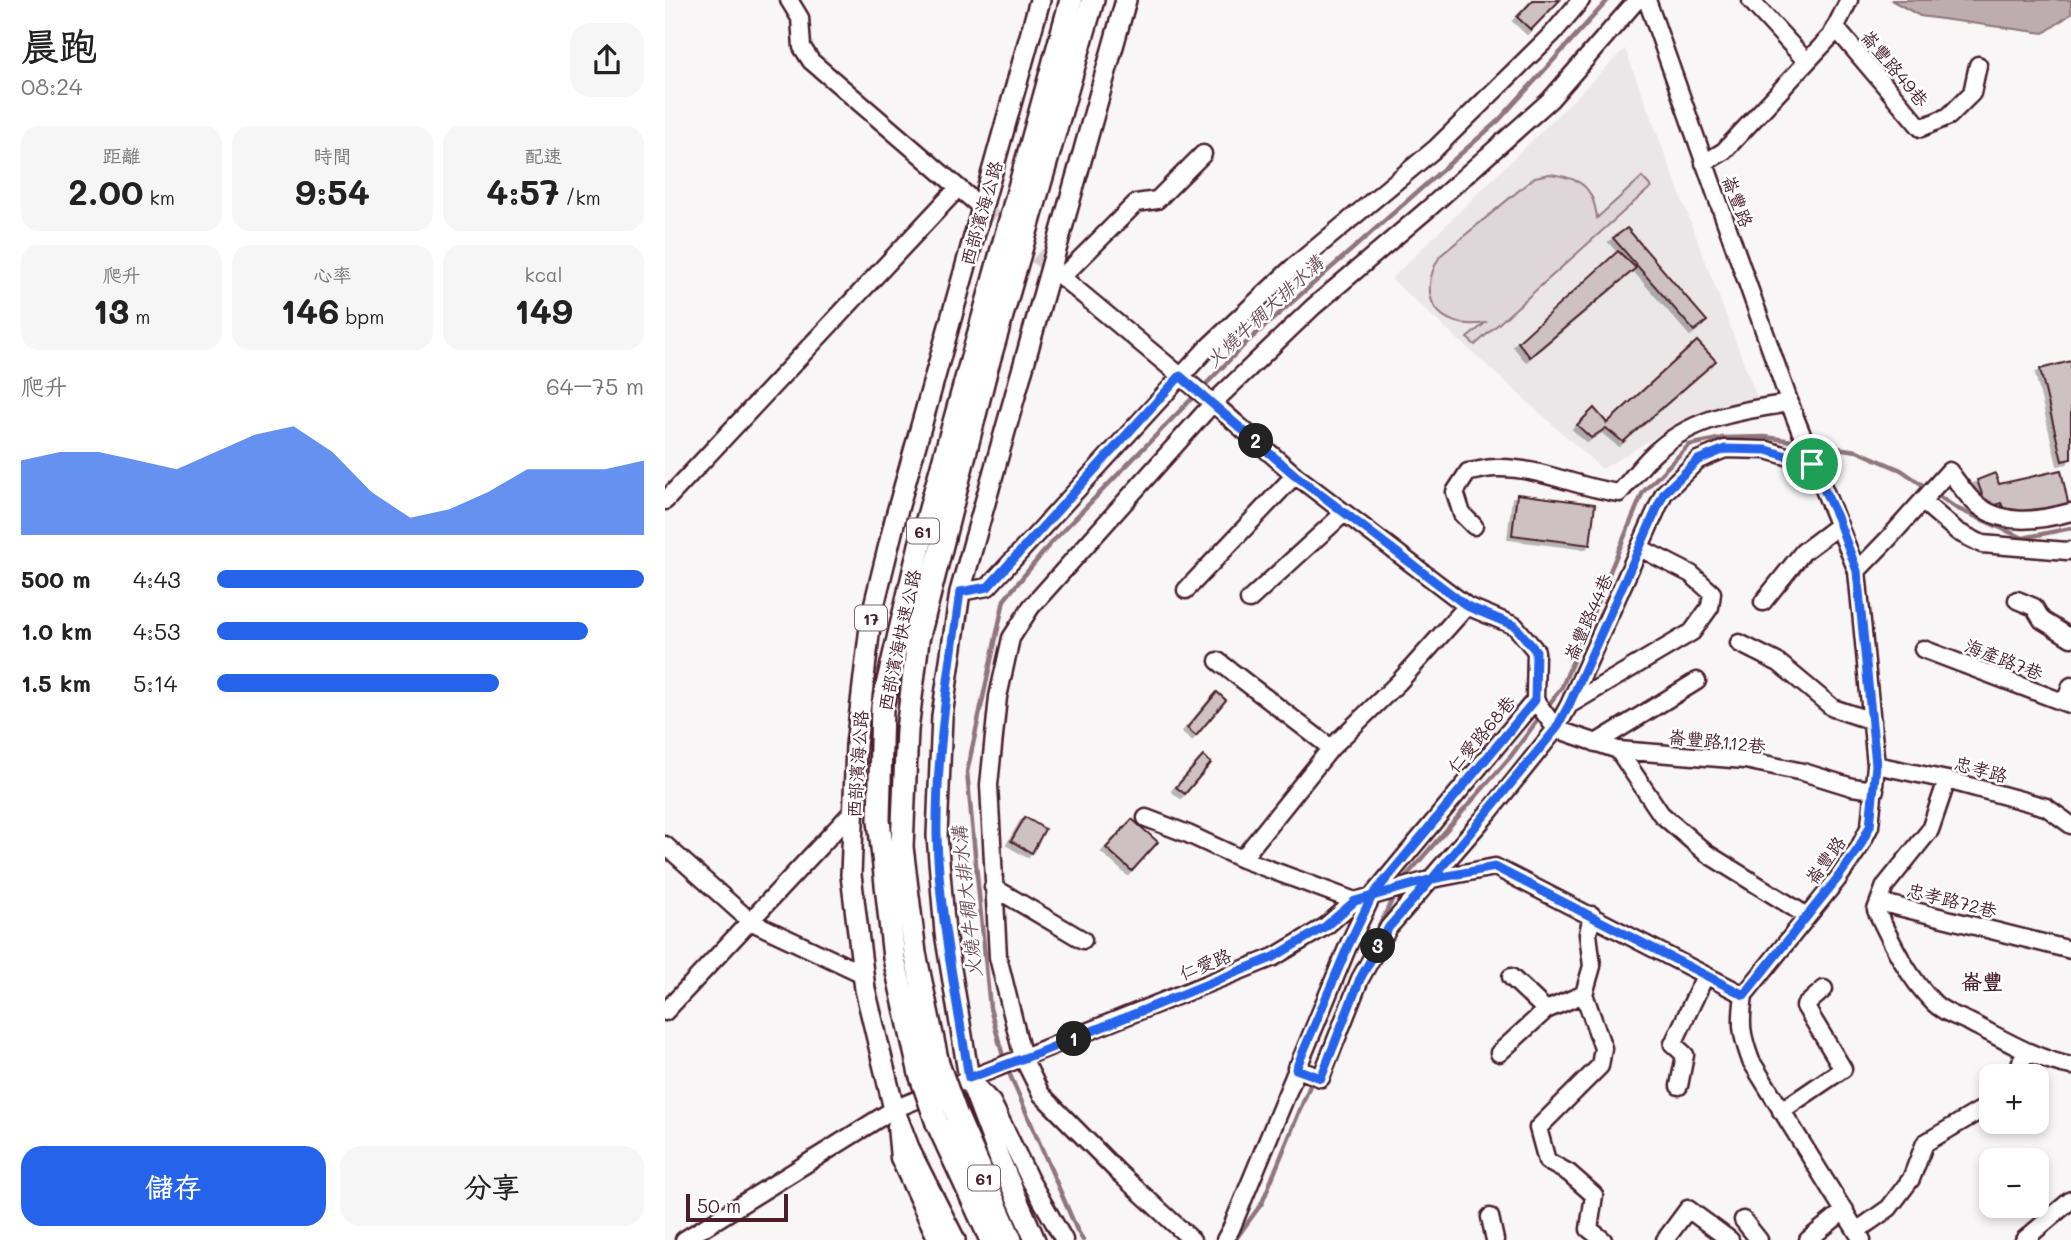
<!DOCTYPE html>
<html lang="zh-TW">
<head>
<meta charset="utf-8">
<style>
	:root { --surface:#fff; --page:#f6f6f6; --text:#222; --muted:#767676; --accent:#2563eb }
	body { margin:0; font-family:Mali,"LXGW WenKai TC",sans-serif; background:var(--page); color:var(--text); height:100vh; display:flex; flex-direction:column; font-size:26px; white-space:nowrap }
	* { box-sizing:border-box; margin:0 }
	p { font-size:23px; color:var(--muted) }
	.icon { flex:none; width:38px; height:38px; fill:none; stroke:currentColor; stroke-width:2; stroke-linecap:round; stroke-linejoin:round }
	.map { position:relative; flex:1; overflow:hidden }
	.sheet { display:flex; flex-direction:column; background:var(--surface); width:665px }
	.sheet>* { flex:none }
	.fabs { position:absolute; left:1314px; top:1064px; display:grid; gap:14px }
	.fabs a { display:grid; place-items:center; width:70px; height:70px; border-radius:14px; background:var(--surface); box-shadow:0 4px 10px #0003; font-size:35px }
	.scale { position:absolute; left:21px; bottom:18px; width:102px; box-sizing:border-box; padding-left:7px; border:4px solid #4a1f2b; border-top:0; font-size:19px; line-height:24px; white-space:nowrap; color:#4a1f2b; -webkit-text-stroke:5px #fff; paint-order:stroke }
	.pin { position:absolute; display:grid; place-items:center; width:60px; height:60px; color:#fff; margin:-30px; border:4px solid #fff; border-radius:50%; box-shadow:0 2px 7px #0007 }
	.km { position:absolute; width:35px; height:35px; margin:-18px; border-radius:50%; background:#222; color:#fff; font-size:19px; line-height:35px; text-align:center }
	.round { display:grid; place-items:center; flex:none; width:74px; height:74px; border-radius:21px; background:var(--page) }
	.summary { display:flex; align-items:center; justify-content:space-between; height:119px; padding:0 21px }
	h1 { font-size:38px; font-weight:700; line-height:52px }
	.figures { display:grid; grid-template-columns:repeat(3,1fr); gap:10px; height:119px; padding:7px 21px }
	.figures div { display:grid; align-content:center; border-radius:18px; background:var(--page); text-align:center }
	.figures b { font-size:35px; font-weight:700 }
	.figures small { font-size:19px; font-weight:400 }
	.figures p { font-size:19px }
	.chart { height:196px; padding:14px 21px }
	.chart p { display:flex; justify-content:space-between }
	.chart svg { width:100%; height:126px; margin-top:7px; fill:var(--accent); opacity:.7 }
	.button { display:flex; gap:14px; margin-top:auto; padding:14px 21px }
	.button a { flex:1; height:80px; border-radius:21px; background:var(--accent); color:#fff; font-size:28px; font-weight:700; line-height:80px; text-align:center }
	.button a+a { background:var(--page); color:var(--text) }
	ul { padding:0 21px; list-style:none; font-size:23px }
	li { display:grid; grid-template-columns:112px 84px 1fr; align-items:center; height:52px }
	li i { height:18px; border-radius:9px; background:var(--accent) }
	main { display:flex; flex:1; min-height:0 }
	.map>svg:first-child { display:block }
	.built { fill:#ebe6e8 }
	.green { fill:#ded6d9; stroke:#947a82; stroke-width:2 }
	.water { fill:#bdadb0; stroke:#8f747b; stroke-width:2 }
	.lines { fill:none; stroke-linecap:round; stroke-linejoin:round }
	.stream { stroke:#8f747b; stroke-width:4.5 }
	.building { fill:#cdc1c4; stroke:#4a1f2b; stroke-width:2; filter:url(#shadow) }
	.minor-tunnel { stroke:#d5cbce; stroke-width:16; stroke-dasharray:16 8; stroke-linecap:butt }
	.minor-casing { stroke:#4a1f2b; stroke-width:21 }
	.major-casing { stroke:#4a1f2b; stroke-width:24 }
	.highway-casing { stroke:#4a1f2b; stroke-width:26 }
	.minor { stroke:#fff; stroke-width:16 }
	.major { stroke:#fff; stroke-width:19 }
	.highway { stroke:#fff; stroke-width:21 }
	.highway-bridge-casing { stroke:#4a1f2b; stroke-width:26; stroke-linecap:butt }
	.highway-bridge { stroke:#fff; stroke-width:21 }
	.route-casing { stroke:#fff; stroke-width:14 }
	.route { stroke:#2563eb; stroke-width:9 }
	.labels { text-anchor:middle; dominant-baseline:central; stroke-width:5; stroke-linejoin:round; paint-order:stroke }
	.shield { fill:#fff; stroke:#80626b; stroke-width:2 }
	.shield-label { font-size:16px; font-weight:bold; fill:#4a1f2b }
	.street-label { font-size:18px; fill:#4a1f2b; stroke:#fff }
	.water-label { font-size:19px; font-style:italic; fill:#72515a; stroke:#fff }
	.quarter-label { font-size:21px; font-weight:bold; fill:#4a1f2b; stroke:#fff }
</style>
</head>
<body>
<main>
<section class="sheet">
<div class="summary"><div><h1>晨跑</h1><p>08:24</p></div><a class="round"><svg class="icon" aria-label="share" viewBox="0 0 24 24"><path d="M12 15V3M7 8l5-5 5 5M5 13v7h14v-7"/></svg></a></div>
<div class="figures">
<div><p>距離</p><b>2.00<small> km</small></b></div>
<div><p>時間</p><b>9:54</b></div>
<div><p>配速</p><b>4:57<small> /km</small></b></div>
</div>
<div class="figures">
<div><p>爬升</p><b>13<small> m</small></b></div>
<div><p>心率</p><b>146<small> bpm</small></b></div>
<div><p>kcal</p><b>149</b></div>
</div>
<div class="chart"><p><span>爬升</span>64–75 m</p>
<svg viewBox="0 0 160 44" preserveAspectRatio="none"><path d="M0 44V18L10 15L20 15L30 18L40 21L50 15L60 9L70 6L80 15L90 29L100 38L110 35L120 29L130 21L140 21L150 21L160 18V44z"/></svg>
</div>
<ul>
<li><b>500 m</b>4:43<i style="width:100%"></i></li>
<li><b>1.0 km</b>4:53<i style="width:87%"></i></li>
<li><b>1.5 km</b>5:14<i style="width:66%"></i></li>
</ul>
<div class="button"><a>儲存</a><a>分享</a></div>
</section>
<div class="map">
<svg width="1406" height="1240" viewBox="0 0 1406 1240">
	<defs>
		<filter id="shadow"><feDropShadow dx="-4" dy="4" stdDeviation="0" flood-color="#0004"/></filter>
	</defs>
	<rect width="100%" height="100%" fill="#f8f6f7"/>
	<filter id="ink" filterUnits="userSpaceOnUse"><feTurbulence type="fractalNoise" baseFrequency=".0143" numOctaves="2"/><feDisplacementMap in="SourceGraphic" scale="14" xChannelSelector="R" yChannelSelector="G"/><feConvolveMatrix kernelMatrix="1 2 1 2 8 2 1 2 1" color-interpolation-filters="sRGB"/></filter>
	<g filter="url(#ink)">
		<!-- built -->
		<path class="built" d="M960,49L1094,403L1010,425L937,469L726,279Z"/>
		<!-- green -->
		<path class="green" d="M884,174C916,178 928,186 932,218L977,177L986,187L810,345L802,338L820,323C773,331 750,297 775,256L870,177Z"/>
		<!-- water -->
		<path class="water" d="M1226,0H1406V14L1379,33L1255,16Z"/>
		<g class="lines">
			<!-- stream -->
			<path class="stream" d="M1144,444L1192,451L1236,470L1291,508L1358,538L1406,528
				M882,707L897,687L978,492L1024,445L1058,438L1100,437L1135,442
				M736,882L846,756L877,714
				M696,963L729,896
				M339,1060L325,1008L302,772L339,600L386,543L583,341L834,120L943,0
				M342,1068L412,1230L418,1240
				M570,1240L597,1203L648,1078"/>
		</g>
		<!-- building -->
		<path class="building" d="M868,0H895L866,30L852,17Z
			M962,228L1042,321L1029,331L948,238Z
			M953,251L971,268L865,357L853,342Z
			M1032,341L1051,361L958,442L941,428L926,438L912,425L929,408L942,423Z
			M1406,361V459L1397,461L1375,369Z
			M1396,470L1404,507L1369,519L1341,514L1336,503L1322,508L1312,480L1330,473L1334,484Z
			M852,494L930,504L925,545L847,535Z
			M552,692L561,700L531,736L522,728Z
			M538,756L546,763L520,794L511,787Z
			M360,817L380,829L367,853L346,841Z
			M467,819L493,842L467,871L441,848Z"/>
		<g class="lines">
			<!-- minor-tunnel -->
			<path class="minor-tunnel" d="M317,208L387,269"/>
			<!-- minor casing -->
			<g class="minor-casing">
				<path id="minor" d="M124,0L135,18L137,47L146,61L317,208
					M982,0L1129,415L1192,571L1211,765L1205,826L1194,848L1172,880L1079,995C1075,1024 1076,1034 1086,1061L1197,1240
					M1086,1L1142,62
					M1170,27L1256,128L1284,116L1307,93L1313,65
					M1039,163L1059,151L1166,36L1184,0
					M387,269L548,403L630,475L802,606L734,682L666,748L577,859
					M397,277L471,203L492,200L538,154
					M0,501L293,188
					M1257,501L1293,532L1317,544L1402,551L1406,550
					M809,526L797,514L790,492L803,472C812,471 822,468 830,468C872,466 913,488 954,493C967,479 979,461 994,449C1030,417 1078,410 1125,403
					M1192,571L1224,538L1284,471C1291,480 1299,492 1308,501C1335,527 1373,521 1406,512
					M521,590L630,475
					M295,592L323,587L543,347L627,268L771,148L888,33L916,0
					M584,600L679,513
					M1352,600L1369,607L1377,620L1406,638
					M1098,602L1138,552L1174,525
					M1074,643L1114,663L1168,708L1207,721
					M1258,649L1406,705
					M553,661L666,748
					M870,700L891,729L953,750L1080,760L1138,772L1187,787L1210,790
					M1400,702L1406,686
					M904,705L1027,632L1045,607L1047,593L1026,574L975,548
					M931,743L1032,681
					M953,750L996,814L1041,853L1142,916
					M1211,765L1282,780L1381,807L1406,825
					M1282,780L1265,830L1220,886L1211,910C1227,943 1242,976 1268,1002C1277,1012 1294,1017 1306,1023C1338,1039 1370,1059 1406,1066
					M481,818L523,834L577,859L690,901
					M0,845L85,921L198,974
					M328,887L418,940
					M1214,902L1406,950
					M927,915L923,934L927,966L919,994L938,1048L935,1066L873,1128L882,1161L904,1173L929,1195L924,1229L938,1240
					M846,977L881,1010
					M0,1012L189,810
					M834,1053L881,1010L919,994
					M631,1068L656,1078L695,979L724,927L825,811L891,729L904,705L999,493L1033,460L1060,449L1102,450L1147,464
					M1350,1076L1361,1051
					M306,1080L327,1102L365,1180L399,1240
					M1014,1086L1020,1055L1008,1044L1040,976
					M1116,1111L1178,1069L1140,1006L1159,989
					M231,1126L234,1158L272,1240
					M825,1217L830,1240
					M1078,1220L1094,1240
					M1193,1230L1224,1208L1246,1179L1260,1143L1326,1104
					M19,1240L229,1109L609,957L661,926L690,901L767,879L830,867L1079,995
					M527,1240L453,1172L376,1094L358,1058L333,957L324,785L333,697L346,638L366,607L548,403L648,307L763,209L885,100L972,0
					M560,1240L566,1229L683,946L707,896L870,700L871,651L850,626L802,606
					M1000,1240L1023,1209L1065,1240
					M1143,1240L1180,1210
					M1359,1240L1406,1200"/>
			</g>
			<!-- major casing -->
			<g class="major-casing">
				<path id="major" d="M290,1240L246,1153L229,1109L200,989L186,875L191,745L206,618L231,516L375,0
					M370,1240L335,1160L304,1078L280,933L272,836L277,716L295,592L461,0"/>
			</g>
			<!-- highway casing -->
			<g class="highway-casing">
				<path id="highway" d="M273,1064L250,953L237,847L242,730L253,640L321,371L428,0
					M255,1074L229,958L214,820L217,707L255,545L406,0
					M292,1116L346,1240
					M272,1123L326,1240"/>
			</g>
			<!-- minor -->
			<use href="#minor" class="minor"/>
			<!-- major -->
			<use href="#major" class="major"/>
			<!-- highway -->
			<use href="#highway" class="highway"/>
			<!-- highway-bridge casing -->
			<g class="highway-bridge-casing">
				<path id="highway-bridge" d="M273,1064L292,1116
					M255,1074L272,1123"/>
			</g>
			<!-- highway-bridge -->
			<use href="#highway-bridge" class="highway-bridge"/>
		</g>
	</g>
	<g class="lines" filter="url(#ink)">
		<!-- route casing -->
		<g class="route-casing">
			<path id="route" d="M1147,464L1102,450L1060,449L1033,460L999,493L904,705L891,729L767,879L690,901L661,926L609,957L373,1053L304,1078C292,998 274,917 272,836C271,754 284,673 295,592L323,587L515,376L630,475L802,606L850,626L871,651L870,700L707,896L683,946L631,1069L656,1078L695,979L724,927L767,879L830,867L1079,995L1171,880L1194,848L1205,826L1211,765L1192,571L1172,517L1147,464"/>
		</g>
		<!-- route -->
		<use href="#route" class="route"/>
	</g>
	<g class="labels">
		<!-- shield labels -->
		<g class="shield">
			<rect x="242" y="518.5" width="32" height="25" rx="5"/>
			<rect x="190" y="605.5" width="32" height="25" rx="5"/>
			<rect x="303" y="1165.5" width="32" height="25" rx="5"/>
		</g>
		<g class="shield-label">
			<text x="258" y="531">61</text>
			<text x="206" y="618">17</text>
			<text x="319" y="1178">61</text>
		</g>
		<!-- street labels -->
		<g class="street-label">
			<text transform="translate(1230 68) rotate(50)">崙豐路49巷</text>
			<text transform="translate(1073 201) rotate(69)">崙豐路</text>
			<text transform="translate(316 213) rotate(-74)">西部濱海公路</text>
			<text transform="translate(923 617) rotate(-66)">崙豐路44巷</text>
			<text transform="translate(234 640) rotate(-78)">西部濱海快速公路</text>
			<text transform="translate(1339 659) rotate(21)">海產路7巷</text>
			<text transform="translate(816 734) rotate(-50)">仁愛路68巷</text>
			<text transform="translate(1052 741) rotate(6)">崙豐路112巷</text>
			<text transform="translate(192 764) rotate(-86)">西部濱海公路</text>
			<text transform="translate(1316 769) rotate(15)">忠孝路</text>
			<text transform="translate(1160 860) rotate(-54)">崙豐路</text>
			<text transform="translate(1287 900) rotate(14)">忠孝路72巷</text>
			<text transform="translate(540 964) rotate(-22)">仁愛路</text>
		</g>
		<!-- water labels -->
		<g class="water-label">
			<text transform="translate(599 311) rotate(-43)">火燒牛稠大排水溝</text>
			<text transform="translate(301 902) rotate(-96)">火燒牛稠大排水溝</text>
		</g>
		<!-- quarter labels -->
		<g class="quarter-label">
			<text x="1317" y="980">崙豐</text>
		</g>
	</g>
</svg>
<div class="fabs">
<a>+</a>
<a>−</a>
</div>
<div class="scale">50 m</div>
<div class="pin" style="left:1147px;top:464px;background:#1e9e55"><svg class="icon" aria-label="arrive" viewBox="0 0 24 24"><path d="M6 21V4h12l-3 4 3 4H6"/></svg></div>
<b class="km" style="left:409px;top:1039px">1</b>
<b class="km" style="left:591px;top:441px">2</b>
<b class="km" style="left:713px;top:946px">3</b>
</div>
</main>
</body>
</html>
